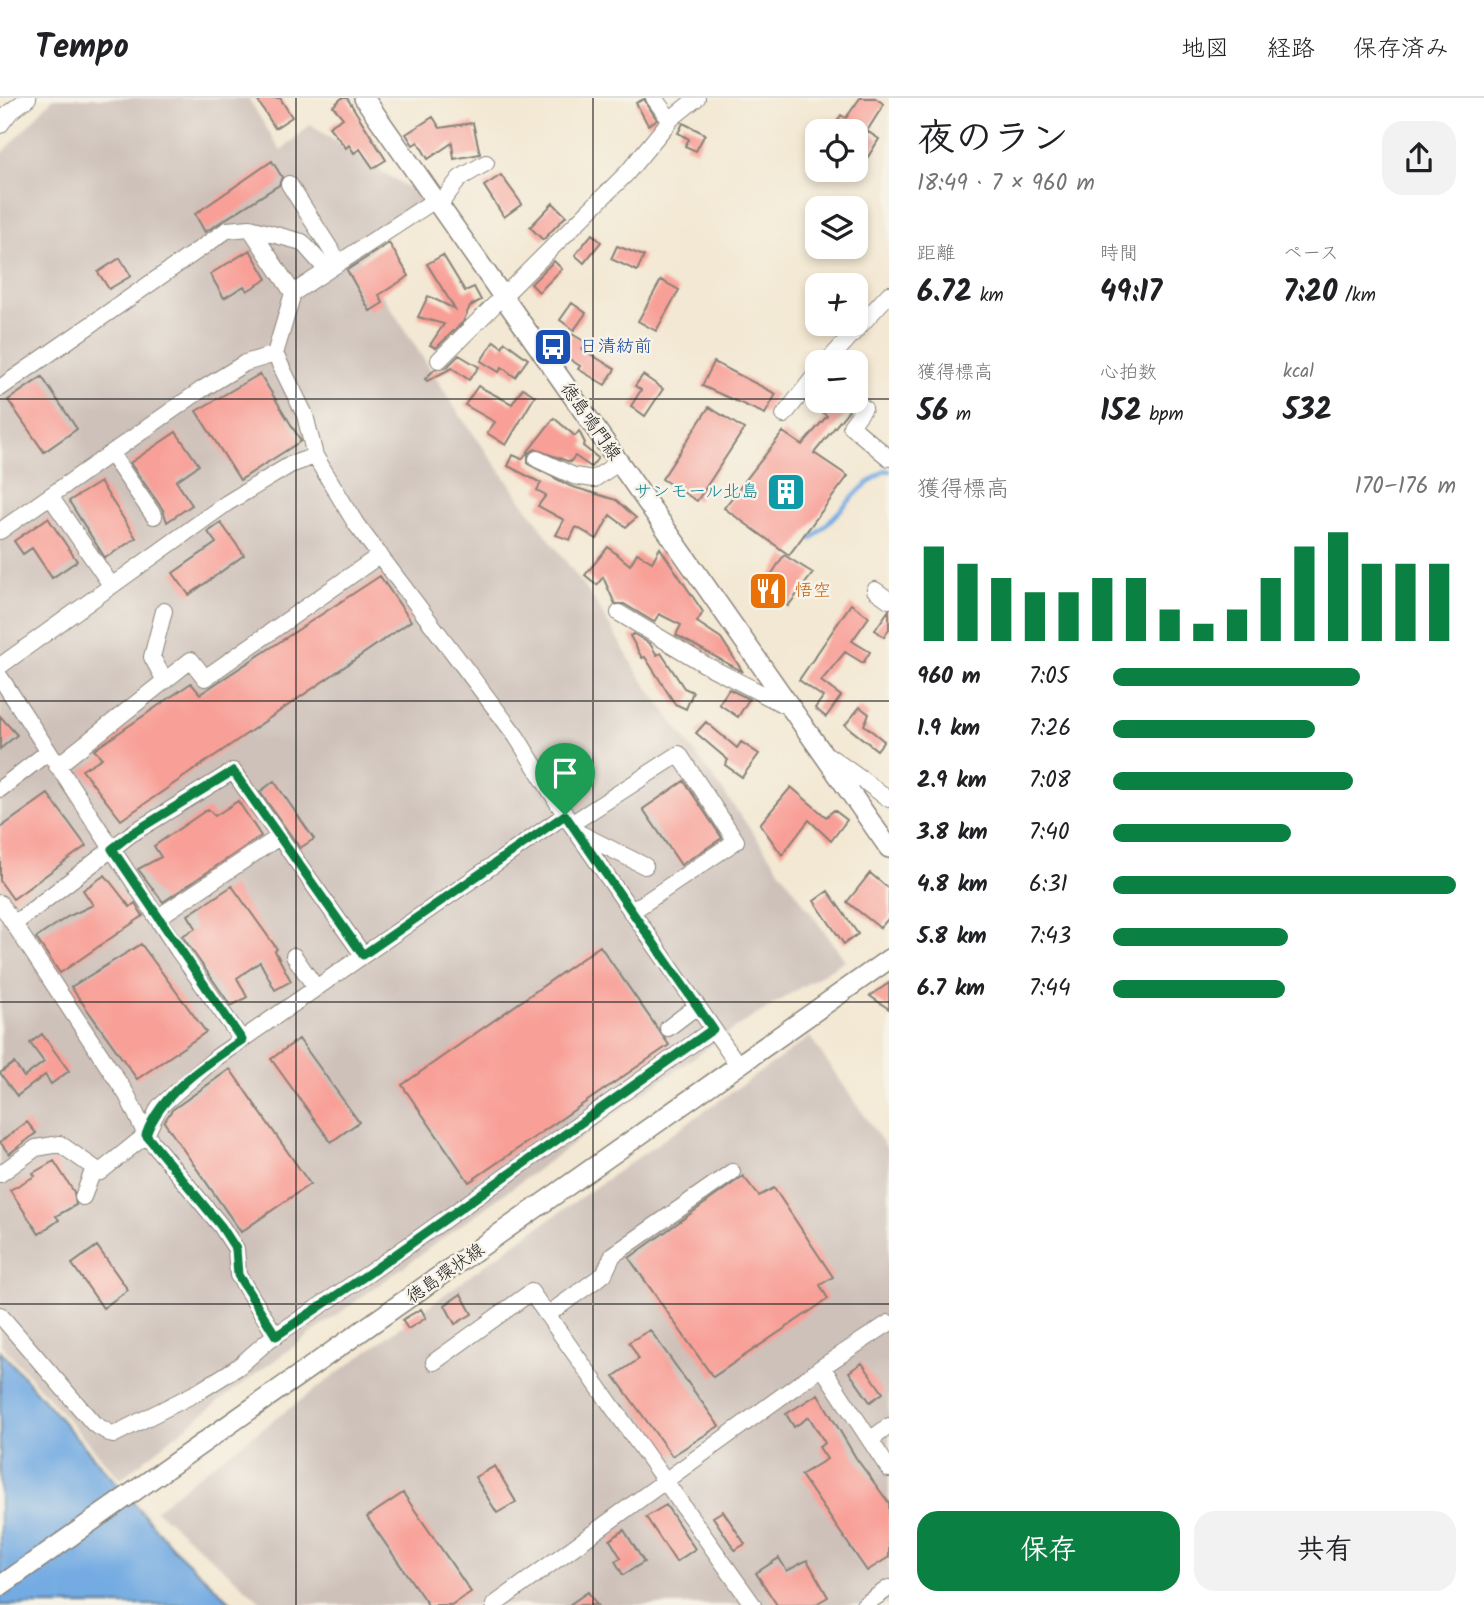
<!DOCTYPE html>
<html lang="ja">
<head>
<meta charset="utf-8">
<style>
	:root { --surface:#fff; --page:#f2f2f2; --text:#202124; --muted:#757577; --line:#e0e0e0; --accent:#0b8043 }
	body { margin:0; font-family:Kalam,"Klee One",sans-serif; background:var(--page); color:var(--text); height:100vh; display:flex; flex-direction:column; font-size:26px; white-space:nowrap }
	* { box-sizing:border-box; margin:0 }
	p { font-size:23px; color:var(--muted) }
	.icon { flex:none; width:38px; height:38px; fill:none; stroke:currentColor; stroke-width:2; stroke-linecap:round; stroke-linejoin:round }
	.map { position:relative; flex:1; overflow:hidden }
	.drawer { display:flex; flex-direction:column; background:var(--surface); width:595px }
	.drawer>* { flex:none }
	.buttons { position:absolute; left:805px; top:21px; display:grid; gap:14px }
	.buttons a { display:grid; place-items:center; width:63px; height:63px; border-radius:14px; background:var(--surface); box-shadow:0 4px 10px #0003; font-size:35px }
	.pin { position:absolute; display:grid; place-items:center; width:60px; height:60px; color:#fff; margin:-72px -30px; border-radius:50% 50% 50% 0; rotate:-45deg; box-shadow:0 0 7px #0007 }
	.pin .icon { rotate:45deg }
	.round { display:grid; place-items:center; flex:none; width:74px; height:74px; border-radius:21px; background:var(--page) }
	.head { display:flex; align-items:center; justify-content:space-between; height:119px; padding:0 28px }
	h1 { font-size:38px; font-weight:800; line-height:52px }
	.stats { display:grid; grid-template-columns:repeat(3,1fr); gap:10px; height:119px; padding:7px 28px }
	.stats div { display:grid; align-content:center }
	.stats b { font-size:30px; font-weight:800 }
	.stats small { font-size:19px; font-weight:400 }
	.stats p { font-size:19px }
	.chart { height:196px; padding:14px 28px }
	.chart p { display:flex; justify-content:space-between }
	.chart svg { width:100%; height:126px; margin-top:7px; stroke:var(--accent); stroke-width:6 }
	.action { display:flex; gap:14px; margin-top:auto; padding:14px 28px }
	.action a { flex:1; height:80px; border-radius:21px; background:var(--accent); color:#fff; font-size:28px; font-weight:800; line-height:80px; text-align:center }
	.action a+a { background:var(--page); color:var(--text) }
	ul { padding:0 28px; list-style:none; font-size:23px }
	li { display:grid; grid-template-columns:112px 84px 1fr; align-items:center; height:52px }
	li i { height:18px; border-radius:9px; background:var(--accent) }
	header { display:flex; align-items:center; gap:42px; box-sizing:border-box; height:98px; padding:0 35px; background:var(--surface); border-bottom:2px solid var(--line) }
	header strong { font-size:33px }
	nav { display:flex; gap:38px; margin-inline-start:auto; font-size:24px }
	main { display:flex; flex:1; min-height:0 }
	.map>svg:first-child { display:block }
	.industrial { fill:#cec1ba }
	.water { fill:#73abe2; stroke:#48647f; stroke-width:2 }
	.lines { fill:none; stroke-linecap:round; stroke-linejoin:round }
	.stream { stroke:#73abe2; stroke-width:4.5 }
	.building { fill:#f8a098 }
	.minor-casing { stroke:#888278; stroke-width:18 }
	.major-casing { stroke:#888278; stroke-width:22 }
	.minor { stroke:#fff; stroke-width:16 }
	.major { stroke:#fff; stroke-width:19 }
	.route-casing { stroke:#fff; stroke-width:14 }
	.route { stroke:#0b8043; stroke-width:9 }
	.grid { fill:none; stroke:#1c1c1c; stroke-width:2; stroke-opacity:0.55 }
	.labels { text-anchor:middle; dominant-baseline:central; stroke-width:5; stroke-linejoin:round; paint-order:stroke }
	.transit-label { font-size:18px; fill:#164399; stroke:#f7f3e8; text-anchor:start }
	.street-label { font-size:18px; fill:#1c1c1c; stroke:#f7f3e8 }
	.culture-label { font-size:18px; fill:#0d838f; stroke:#f7f3e8; text-anchor:end }
	.food-label { font-size:18px; fill:#c56008; stroke:#f7f3e8; text-anchor:start }
</style>
</head>
<body>
<header>
<strong>Tempo</strong>
<nav><a>地図</a><a>経路</a><a>保存済み</a></nav>
</header>
<main>
<div class="map">
<svg width="889" height="1507" viewBox="0 0 889 1507">
	<rect width="100%" height="100%" fill="#f7f3e8"/>
	<filter id="ink" filterUnits="userSpaceOnUse"><feTurbulence type="fractalNoise" baseFrequency=".0143" numOctaves="2"/><feDisplacementMap in="SourceGraphic" scale="14" xChannelSelector="R" yChannelSelector="G"/><feConvolveMatrix kernelMatrix="1 2 1 2 8 2 1 2 1" color-interpolation-filters="sRGB"/></filter>
	<filter id="wash" filterUnits="userSpaceOnUse"><feTurbulence type="fractalNoise" baseFrequency=".00686" numOctaves="4" result="noise"/><feDisplacementMap in="SourceGraphic" scale="28" xChannelSelector="R" yChannelSelector="G"/><feGaussianBlur stdDeviation="1.57" result="paint"/><feColorMatrix in="noise" values="0 0 0 0 0 0 0 0 0 0 0 0 0 0 0 0 0 1.4 0 .05"/><feComposite in="paint" operator="in"/></filter>
	<g filter="url(#wash)">
		<rect width="100%" height="100%" fill="#f3e8d3"/>
		<!-- industrial -->
		<path class="industrial" d="M53,0H248L281,53L310,27L425,101L360,162L459,316L596,505L639,577L845,862L737,929L618,1013L235,1291L120,1381L0,1245V58Z
			M810,939L889,1053V1507H265L156,1412L192,1382L497,1158Z"/>
		<!-- water -->
		<path class="water" d="M0,1252L172,1449L234,1507H0Z"/>
		<g class="lines">
			<!-- stream -->
			<path class="stream" d="M812,441L862,390L885,372L889,373"/>
		</g>
		<g id="blocks">
			<!-- building -->
			<path class="building" d="M256,0H280L292,19L275,30Z
				M342,0H347L386,62L373,70L360,51L354,55L349,47L346,50L329,29L343,20L333,8Z
				M860,0H875L884,6L867,33L879,41L866,62L856,55V33H831L841,17L846,20Z
				M644,1L657,22L648,27L636,5Z
				M433,19L440,30L473,25L480,56L454,61L452,45L428,61L418,44L413,47L406,36Z
				M683,25L705,36L696,53L685,48L689,41L678,35Z
				M272,63L282,79L279,87L205,134L195,116Z
				M501,77L522,106L504,119L484,88Z
				M553,105L566,118L543,142L530,129Z
				M592,136L601,144L584,165L575,157Z
				M389,145L409,178L379,197L383,205L370,213L347,172Z
				M617,148L644,158L637,173L611,161Z
				M250,152L267,181L247,193L244,188L224,200L210,176Z
				M443,157L465,193L474,189L481,202L470,208L463,224L436,250L430,247L444,226L418,219L428,198L455,211L427,166Z
				M120,160L131,178L109,191L98,174Z
				M554,163L562,171L539,194L531,186Z
				M661,182L679,192L656,233L638,223Z
				M572,205L586,215L574,232L560,222Z
				M572,236L587,245L582,251L615,271L605,287L578,271L580,268L559,254Z
				M494,243L502,249L505,244L528,261L515,279L502,269L499,274L481,263Z
				M459,257L479,269L469,282L452,270L427,283L425,281L435,271L446,270Z
				M714,264L776,296L765,316L702,288Z
				M260,276L301,343L240,382L196,313Z
				M643,277L663,291L645,318L631,308L641,292L635,288Z
				M42,279L77,331L44,354L8,302Z
				M478,288L512,306L523,290L535,298L506,347L487,335L495,324L465,307Z
				M809,303H844L849,312L814,355L848,378L789,457L724,410L783,334L802,347L827,318Z
				M709,309L744,331L697,403L662,381Z
				M554,320L575,338L579,333L585,345L583,348L598,360L591,369L575,358L570,364L535,351L528,356V366L570,388L616,402L636,420L626,429L610,417L597,441L576,429L570,442L556,437L564,422L538,408L546,397L537,392L541,385L508,368L513,357L522,361Z
				M176,334L199,367L176,383L192,407L167,424L163,412L130,365Z
				M100,384L136,440L105,460L69,403Z
				M48,420L77,463L52,480L32,450L23,456L14,443Z
				M221,425L244,457L189,497L173,475L216,445L208,434Z
				M608,449L630,467L637,455L652,464L660,450L703,514L697,524L721,540L743,574L676,537L681,527L659,516L654,524L624,506H615L603,479L597,487L585,477Z
				M784,457L813,475L788,508L772,496L765,506L756,500Z
				M380,478L411,523L121,722L82,672L102,660L94,652L191,585L200,596Z
				M851,506L869,519L852,543L870,554L863,565L845,554L821,583L841,598L826,619L815,610L823,599L799,582Z
				M889,512V531L884,539L875,532Z
				M634,536L650,546L657,557L661,555L684,590L693,594L686,611L675,606L645,559L642,560L630,538Z
				M729,591L749,601L738,619L719,606Z
				M860,609L869,616L864,627L884,643L877,652L845,627Z
				M0,618L17,637L0,651Z
				M706,624L737,650L741,644L759,656L742,679L725,667L728,662L696,635Z
				M274,683L314,741L300,750L260,694Z
				M684,683L722,740L681,767L643,711Z
				M791,689L826,719L834,712L847,722L831,743L809,722L782,757L760,726Z
				M48,696L86,748L13,801L0,783V730Z
				M238,703L261,738L163,804L138,771L161,759L154,748L208,711L215,718Z
				M870,775L889,791V820L880,830L847,804Z
				M105,777L130,809L135,805L143,818L60,875L36,840L67,819L93,807L83,792Z
				M232,788L277,851L275,853L291,883L275,892L260,864L237,880L247,899L231,908L182,838L196,830L188,817Z
				M828,793L858,836L844,846L814,803Z
				M141,846L206,934L137,981L71,889Z
				M600,848L669,947L469,1084L402,987Z
				M889,885V911L870,898Z
				M42,936L69,973L51,986L45,977L17,998L0,975L14,965L24,979L44,964L30,945Z
				M299,941L359,1024L331,1044L271,961Z
				M230,971L310,1086L241,1134L164,1024L172,1012Z
				M27,1024L36,1035L9,1056L0,1044Z
				M54,1063L74,1094L76,1107L56,1118L59,1122L39,1136L10,1092L35,1078L33,1075Z
				M743,1078L759,1098L774,1090L833,1179L820,1187L828,1201L713,1279L629,1160Z
				M97,1148L128,1192L103,1210L72,1166Z
				M461,1196L472,1216L455,1226L445,1207Z
				M421,1211L426,1220L408,1231L402,1222Z
				M650,1232L719,1328L672,1358L614,1278L639,1261L629,1244Z
				M862,1265L883,1295L870,1304L849,1274Z
				M818,1296L856,1360L889,1405V1459L867,1473L801,1377L827,1361L819,1349L825,1345L809,1319L794,1329L786,1316Z
				M495,1368L516,1404L497,1415L475,1379Z
				M403,1395L471,1494L451,1507H428L367,1419Z
				M666,1407L695,1451L676,1464L646,1419Z
				M723,1413L745,1446L735,1452L713,1419Z
				M624,1432L644,1464L623,1477L615,1463L621,1460L610,1442Z
				M779,1460L787,1473L807,1462L828,1499L814,1507H777L756,1475Z
				M588,1494L597,1507H569Z"/>
		</g>
	</g>
	<g filter="url(#ink)">
		<use href="#blocks" fill-opacity="0" stroke="#888278" stroke-width="2"/>
		<g class="lines">
			<!-- minor casing -->
			<g class="minor-casing">
				<path id="minor" d="M654,0L670,22
					M0,27L10,14L28,0
					M289,86L338,163
					M435,102L293,195L275,256L305,317L315,358L356,426L516,638L571,726L736,964
					M439,107L460,80L486,65
					M250,130L302,144L326,171
					M439,262L627,75L672,20L697,0
					M827,264L889,196
					M0,290L227,132L250,130L293,195
					M854,303L864,310L851,328L889,360
					M784,317L817,275
					M111,356L154,418
					M537,361L574,378L594,381L618,365
					M50,398L111,487
					M0,433L201,292L245,265L275,256
					M875,492L889,502
					M164,513L152,559L165,583
					M619,515L704,566L790,610
					M0,568L227,405L290,367L315,358
					M0,579L178,852L242,942
					M829,658L889,701
					M57,668L191,562L205,580L380,457
					M0,691L48,654
					M571,726L679,656L736,743L631,814
					M579,735L645,768
					M0,805L127,997L146,1037L221,1128L236,1151L238,1177L276,1238
					M157,820L279,739
					M14,826L131,736L233,673L363,857
					M294,858L316,890
					M668,930L697,908
					M0,1076L36,1050L60,1046L100,1074L146,1037L159,1009L217,959L565,717
					M83,1099L94,1070
					M0,1217L94,1326L113,1337L198,1294L238,1269L270,1241L368,1176L713,931
					M547,1217L604,1176L613,1157L732,1074
					M434,1264L531,1194L753,1507
					M822,1269L889,1371
					M870,1342L889,1328
					M494,1507L822,1269L889,1225
					M864,1507L889,1490"/>
			</g>
			<!-- major casing -->
			<g class="major-casing">
				<path id="major" d="M364,0L889,750
					M0,1488L889,861"/>
			</g>
			<!-- minor -->
			<use href="#minor" class="minor"/>
			<!-- major -->
			<use href="#major" class="major"/>
		</g>
	</g>
	<g class="lines" filter="url(#ink)">
		<!-- route casing -->
		<g class="route-casing">
			<path id="route" d="M233,673L363,857L565,717L713,931L368,1176L276,1238L238,1177L236,1151L221,1128L146,1037C160,996 207,965 242,942L112,751L131,736Z"/>
		</g>
		<!-- route -->
		<use href="#route" class="route"/>
	</g>
	<!-- grid -->
	<path class="grid" d="M296,0V1507M593,0V1507M0,301H817M856,301H889M0,603H889M0,904H889M0,1206H889"/>
	<!-- icons -->
	<defs>
		<g id="bus-square" transform="scale(2.0125)"><rect x="-9" y="-9" width="18" height="18" rx="4" fill="#1a4fb4" stroke="#f7f3e8"/><path d="M-5-6H5V4H4V6H2V4H-2V6H-4V4H-5ZM-3.5-4V0h7V-4ZM-3.5 1.2v1.5H-2V1.2ZM2 1.2v1.5H3.5V1.2Z" fill="#fff"/></g>
		<g id="building-square" transform="scale(2.0125)"><rect x="-9" y="-9" width="18" height="18" rx="4" fill="#0f9aa8" stroke="#f7f3e8"/><path d="M-4-6H4V6H1V3H-1V6H-4ZM-2.5-4.3h1.7v1.8h-1.7ZM.8-4.3h1.7v1.8H.8ZM-2.5-1h1.7V.8h-1.7ZM.8-1h1.7V.8H.8Z" fill="#fff"/></g>
		<g id="restaurant-square" transform="scale(2.0125)"><rect x="-9" y="-9" width="18" height="18" rx="4" fill="#e8710a" stroke="#f7f3e8"/><path d="M-5-6h1v4h1v-4h1v4h1v-4h1v5L-1.5 .5V6h-2V.5L-5-1ZM5-6V6H3V1.5H1.5Q1.5-4 5-6Z" fill="#fff"/></g>
	</defs>
	<g fill-rule="evenodd">
		<use href="#bus-square" x="553" y="249"/>
		<use href="#building-square" x="786" y="394"/>
		<use href="#restaurant-square" x="768" y="493"/>
	</g>
	<g class="labels">
		<!-- transit labels -->
		<g class="transit-label">
			<text x="580" y="249">日清紡前</text>
		</g>
		<!-- street labels -->
		<g class="street-label">
			<text transform="translate(590 324) rotate(55)">徳島鳴門線</text>
			<text transform="translate(446 1176) rotate(-35)">徳島環状線</text>
		</g>
		<!-- culture labels -->
		<g class="culture-label">
			<text x="759" y="394">サンモール北島</text>
		</g>
		<!-- food labels -->
		<g class="food-label">
			<text x="795" y="493">悟空</text>
		</g>
	</g>
</svg>
<div class="buttons">
<a><svg class="icon" aria-label="locate" viewBox="0 0 24 24"><circle cx="12" cy="12" r="6"/><path d="M12 2v4M12 18v4M2 12h4M18 12h4"/></svg></a>
<a><svg class="icon" aria-label="layers" viewBox="0 0 24 24"><path d="M12 4l9 5-9 5-9-5zM3 14l9 5 9-5"/></svg></a>
<a>+</a>
<a>−</a>
</div>
<div class="pin" style="left:565px;top:717px;background:#1e9e55"><svg class="icon" aria-label="arrive" viewBox="0 0 24 24"><path d="M6 21V4h12l-3 4 3 4H6"/></svg></div>
</div>
<section class="drawer">
<div class="head"><div><h1>夜のラン</h1><p>18:49 · 7 × 960 m</p></div><a class="round"><svg class="icon" aria-label="share" viewBox="0 0 24 24"><path d="M12 15V3M7 8l5-5 5 5M5 13v7h14v-7"/></svg></a></div>
<div class="stats">
<div><p>距離</p><b>6.72<small> km</small></b></div>
<div><p>時間</p><b>49:17</b></div>
<div><p>ペース</p><b>7:20<small> /km</small></b></div>
</div>
<div class="stats">
<div><p>獲得標高</p><b>56<small> m</small></b></div>
<div><p>心拍数</p><b>152<small> bpm</small></b></div>
<div><p>kcal</p><b>532</b></div>
</div>
<div class="chart"><p><span>獲得標高</span>170–176 m</p>
<svg viewBox="0 0 160 44" preserveAspectRatio="none"><path d="M5 44V11M15 44V17M25 44V22M35 44V27M45 44V27M55 44V22M65 44V22M75 44V33M85 44V38M95 44V33M105 44V22M115 44V11M125 44V6M135 44V17M145 44V17M155 44V17"/></svg>
</div>
<ul>
<li><b>960 m</b>7:05<i style="width:72%"></i></li>
<li><b>1.9 km</b>7:26<i style="width:59%"></i></li>
<li><b>2.9 km</b>7:08<i style="width:70%"></i></li>
<li><b>3.8 km</b>7:40<i style="width:52%"></i></li>
<li><b>4.8 km</b>6:31<i style="width:100%"></i></li>
<li><b>5.8 km</b>7:43<i style="width:51%"></i></li>
<li><b>6.7 km</b>7:44<i style="width:50%"></i></li>
</ul>
<div class="action"><a>保存</a><a>共有</a></div>
</section>
</main>
</body>
</html>
